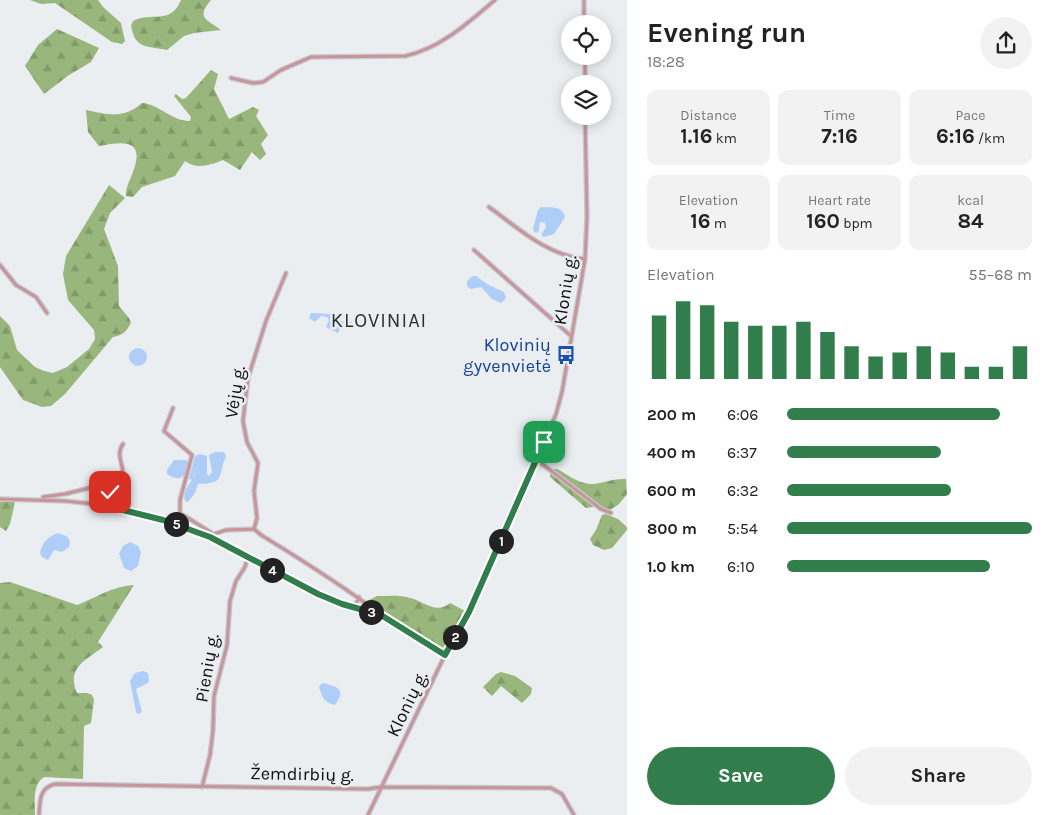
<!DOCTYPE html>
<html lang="en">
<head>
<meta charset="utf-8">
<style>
	:root { --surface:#fff; --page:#f2f2f2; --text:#222; --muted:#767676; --accent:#317d4c }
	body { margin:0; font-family:Karla,sans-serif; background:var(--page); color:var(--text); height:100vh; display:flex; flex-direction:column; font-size:19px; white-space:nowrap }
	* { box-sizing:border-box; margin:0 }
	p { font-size:16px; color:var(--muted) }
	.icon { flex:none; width:28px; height:28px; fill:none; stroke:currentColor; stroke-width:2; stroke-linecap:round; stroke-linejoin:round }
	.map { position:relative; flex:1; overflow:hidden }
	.details { display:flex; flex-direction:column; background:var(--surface); width:425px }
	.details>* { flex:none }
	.buttons { position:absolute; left:561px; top:15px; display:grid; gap:10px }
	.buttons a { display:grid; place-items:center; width:50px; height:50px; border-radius:50%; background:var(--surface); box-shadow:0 2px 12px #0003; font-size:25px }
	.pin { position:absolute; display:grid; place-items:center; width:42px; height:42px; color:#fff; margin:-21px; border-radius:10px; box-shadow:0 2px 8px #0006 }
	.km { position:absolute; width:25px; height:25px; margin:-12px; border-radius:50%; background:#222; color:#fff; font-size:14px; line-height:25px; text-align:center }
	.round { display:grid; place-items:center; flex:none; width:52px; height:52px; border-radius:26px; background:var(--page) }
	.head { display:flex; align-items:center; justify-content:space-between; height:85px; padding:0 20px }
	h1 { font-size:28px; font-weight:700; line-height:38px }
	.figures { display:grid; grid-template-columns:repeat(3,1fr); gap:8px; height:85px; padding:5px 20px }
	.figures div { display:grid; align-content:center; border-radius:10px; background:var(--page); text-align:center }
	.figures b { font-size:21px; font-weight:700 }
	.figures small { font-size:14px; font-weight:400 }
	.figures p { font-size:14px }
	.chart { height:140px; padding:10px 20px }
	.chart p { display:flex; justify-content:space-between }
	.chart svg { width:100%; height:90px; margin-top:5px; stroke:var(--accent); stroke-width:6 }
	.button { display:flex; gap:10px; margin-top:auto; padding:10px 20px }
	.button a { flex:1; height:58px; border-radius:30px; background:var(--accent); color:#fff; font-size:20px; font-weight:700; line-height:58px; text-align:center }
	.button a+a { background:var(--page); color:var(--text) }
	ul { padding:0 20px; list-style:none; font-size:16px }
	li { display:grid; grid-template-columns:80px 60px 1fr; align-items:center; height:38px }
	li i { height:12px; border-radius:6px; background:var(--accent) }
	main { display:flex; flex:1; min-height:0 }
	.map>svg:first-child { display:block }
	.forest { fill:url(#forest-firs) }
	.water { fill:#aecef8 }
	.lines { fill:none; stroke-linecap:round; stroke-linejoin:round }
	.minor-casing { stroke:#c6cacd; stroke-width:5.5 }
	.minor { stroke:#c9949b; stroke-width:3 }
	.route-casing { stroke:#fff; stroke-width:10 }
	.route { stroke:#317d4c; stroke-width:6 }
	.labels { text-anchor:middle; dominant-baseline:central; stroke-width:5; stroke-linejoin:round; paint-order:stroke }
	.street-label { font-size:18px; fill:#0b0d0e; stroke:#eaeef1 }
	.transit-label { font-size:18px; fill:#164399; stroke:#eaeef1; text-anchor:end }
	.quarter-label { font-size:20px; letter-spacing:1px; fill:#2c2f31; stroke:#eaeef1 }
</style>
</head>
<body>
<main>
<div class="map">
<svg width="627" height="815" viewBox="0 0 627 815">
	<defs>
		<pattern id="forest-firs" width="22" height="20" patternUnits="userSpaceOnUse" patternTransform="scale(1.25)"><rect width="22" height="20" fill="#99b67c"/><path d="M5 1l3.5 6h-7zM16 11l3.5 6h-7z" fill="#829b6a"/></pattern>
	</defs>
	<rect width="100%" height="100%" fill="#eaeef1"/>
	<!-- forest -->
	<path class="forest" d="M30,0H98L103,7L121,23L125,41L122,44L112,42L55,3L41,4Z
		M181,0H211C196,18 206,19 221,30L194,33L184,36L167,50C147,46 135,49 131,26L133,21C152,11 170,26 181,0Z
		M57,29L99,48L91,62L69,75L44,94L25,66L38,45Z
		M211,70L218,74L214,89L229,119L253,107L259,110L256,116L268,135L261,144L266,154L260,160L252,152L240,170L223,160C211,165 196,170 185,161L175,176L142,187L133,197L126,196C126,188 128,184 131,177C146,141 129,140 99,146L88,132L86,110C110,115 123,119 142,103C159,104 173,122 190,121L191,117L174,96L176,94L182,99L186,98Z
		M109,185L125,198L110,213L104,229L118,266L119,306L129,318L131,323C126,332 123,335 113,337L65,394L51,406L42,407L23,400L0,367V316L10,326L17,350L35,367L44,371L53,373L67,367L89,349L95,339L94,330L68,300L63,274L66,256Z
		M553,469H557C567,474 579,484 590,484C602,484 613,478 626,479L627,494L619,504L610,510L599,506L586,508L550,477V472Z
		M0,502H15L10,524L6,531L0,527Z
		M606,514L618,519L627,527V530L612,548L604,550L593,545L590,539L596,530L602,515Z
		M10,582L77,605C98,597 110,587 134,585L98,642L103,647C86,660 66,668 77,693H87L92,695L94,700L91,723L84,726L83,779L44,777C32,785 35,802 35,815H0V583Z
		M377,596C387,596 397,595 406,597C422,599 435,616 450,603L467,612L445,651L441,650L391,619L367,601Z
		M501,672L515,676L532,688L531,694L522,703L501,686L492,696L483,687L496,674Z"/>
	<!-- water -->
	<path class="water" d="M541,207C551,208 562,205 565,217L554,234L544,237L541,235L546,227L545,223L540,222L539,230L537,233L534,232L533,229L538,210Z
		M472,276H476L487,284L504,292L506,298L501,303L492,299L481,287L471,289L467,286V281Z
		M311,313L330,314L341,321L351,322L357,325L355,326H342L338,333L326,327L329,320L327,317L321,316L315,322L309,318Z
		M129 357a9 9 0 1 1 18 0a9 9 0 1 1-18 0Z
		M215,452H224L226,456C217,478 226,483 198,484L195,493L188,502L185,501C181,489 195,481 195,470L192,480L189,479L195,456L200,454L207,456V474L209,476L212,472L209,455Z
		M174,460H186L189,462C187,477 180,483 167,474V470Z
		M59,533L68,537L70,542L69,547L62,552L54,550L48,560L42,557L40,553C42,543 49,535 59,533Z
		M130,542L138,546L141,552L138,566L131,571L124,568L119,554L123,546Z
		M143,671L148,673L149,680L148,683L136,689L142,712L138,714L136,712L130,681L135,673Z
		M324,683C339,688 346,689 335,705C324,703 322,697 319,687L321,684Z"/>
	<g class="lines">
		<!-- minor casing -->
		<g class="minor-casing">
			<path id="minor" d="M584,0V24
				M585,56V84
				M231,78L253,83L263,82L281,70L311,57L405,56C440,49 469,22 495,0
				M489,207C518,228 548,256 585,259
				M474,250L571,336
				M0,265L16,285L36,297L47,313
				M173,408L164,431L192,455L180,500V513L212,533
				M537,460L601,509L611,513
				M43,497L65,494L122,480C127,468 114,456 123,444
				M0,499L65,501L94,504L150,516L189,528L234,548L284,577L318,594L342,604L381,615L445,655
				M107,506L113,484
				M254,529L257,518L254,491L258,463L247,442L243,421L248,378L266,321L286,273
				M254,529L261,535C302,560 342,585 380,614
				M211,535L226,530L254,529
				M354,608L359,597
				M202,787L210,755L213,730L214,696L227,645L230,601L236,581L245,567L248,556
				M39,815C40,801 39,788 55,784L368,789L381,787L551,788L562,794L574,815
				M368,815L444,657L469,612L556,414L562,392L585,259L587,217L585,116"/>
		</g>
		<!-- minor -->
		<use href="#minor" class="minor"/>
	</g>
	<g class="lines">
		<!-- route casing -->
		<g class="route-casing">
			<path id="route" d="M110,492L107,506L163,520L210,537L318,594L342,604L381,615L445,655L469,612L544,442"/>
		</g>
		<!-- route -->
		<use href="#route" class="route"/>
	</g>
	<!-- icons -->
	<defs>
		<g id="bus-bare" transform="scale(1.5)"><path d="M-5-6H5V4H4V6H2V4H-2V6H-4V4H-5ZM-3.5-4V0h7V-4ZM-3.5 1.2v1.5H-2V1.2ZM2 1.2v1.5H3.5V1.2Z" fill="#1a4fb4" stroke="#eaeef1" stroke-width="2.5" paint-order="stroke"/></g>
	</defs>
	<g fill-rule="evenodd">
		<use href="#bus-bare" x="566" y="355"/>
	</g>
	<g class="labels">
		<!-- street labels -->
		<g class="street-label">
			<text transform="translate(565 290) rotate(-81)">Klonių g.</text>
			<text transform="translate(235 392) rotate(-81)">Vėjų g.</text>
			<text transform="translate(207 668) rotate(-80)">Pienių g.</text>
			<text transform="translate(407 704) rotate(-64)">Klonių g.</text>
			<text transform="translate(302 774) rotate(1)">Žemdirbių g.</text>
		</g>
		<!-- transit labels -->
		<g class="transit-label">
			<text x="551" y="345">Klovinių<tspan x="551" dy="21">gyvenvietė</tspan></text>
		</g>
		<!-- quarter labels -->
		<g class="quarter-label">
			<text x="379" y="320">KLOVINIAI</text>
		</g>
	</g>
</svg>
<div class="buttons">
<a><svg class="icon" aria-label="locate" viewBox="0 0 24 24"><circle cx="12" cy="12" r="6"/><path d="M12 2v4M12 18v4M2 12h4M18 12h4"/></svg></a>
<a><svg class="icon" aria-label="layers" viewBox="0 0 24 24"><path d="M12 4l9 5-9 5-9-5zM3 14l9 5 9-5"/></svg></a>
</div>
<div class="pin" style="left:544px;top:442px;background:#1e9e55"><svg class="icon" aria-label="arrive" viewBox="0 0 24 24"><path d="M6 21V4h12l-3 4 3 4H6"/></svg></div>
<div class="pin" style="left:110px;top:492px;background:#d93025"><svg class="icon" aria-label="check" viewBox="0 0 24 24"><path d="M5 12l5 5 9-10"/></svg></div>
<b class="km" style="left:501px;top:541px">1</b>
<b class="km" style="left:455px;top:637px">2</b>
<b class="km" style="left:371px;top:612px">3</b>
<b class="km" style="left:272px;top:570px">4</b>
<b class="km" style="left:176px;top:524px">5</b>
</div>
<section class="details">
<div class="head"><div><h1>Evening run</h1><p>18:28</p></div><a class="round"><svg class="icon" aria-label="share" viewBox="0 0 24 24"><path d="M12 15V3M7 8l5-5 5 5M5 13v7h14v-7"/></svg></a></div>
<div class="figures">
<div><p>Distance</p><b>1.16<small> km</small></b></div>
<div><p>Time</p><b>7:16</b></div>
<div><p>Pace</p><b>6:16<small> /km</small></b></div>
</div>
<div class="figures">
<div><p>Elevation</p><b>16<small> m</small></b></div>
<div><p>Heart rate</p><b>160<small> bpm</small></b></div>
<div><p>kcal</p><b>84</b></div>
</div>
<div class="chart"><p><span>Elevation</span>55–68 m</p>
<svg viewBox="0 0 160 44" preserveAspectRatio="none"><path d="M5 44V13M15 44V6M25 44V8M35 44V16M45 44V18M55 44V18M65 44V16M75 44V21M85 44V28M95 44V33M105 44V31M115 44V28M125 44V31M135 44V38M145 44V38M155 44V28"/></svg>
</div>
<ul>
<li><b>200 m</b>6:06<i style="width:87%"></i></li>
<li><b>400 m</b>6:37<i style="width:63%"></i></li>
<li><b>600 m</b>6:32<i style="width:67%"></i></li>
<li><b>800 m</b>5:54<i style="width:100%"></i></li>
<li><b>1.0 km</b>6:10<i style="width:83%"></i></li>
</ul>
<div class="button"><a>Save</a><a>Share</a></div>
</section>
</main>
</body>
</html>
